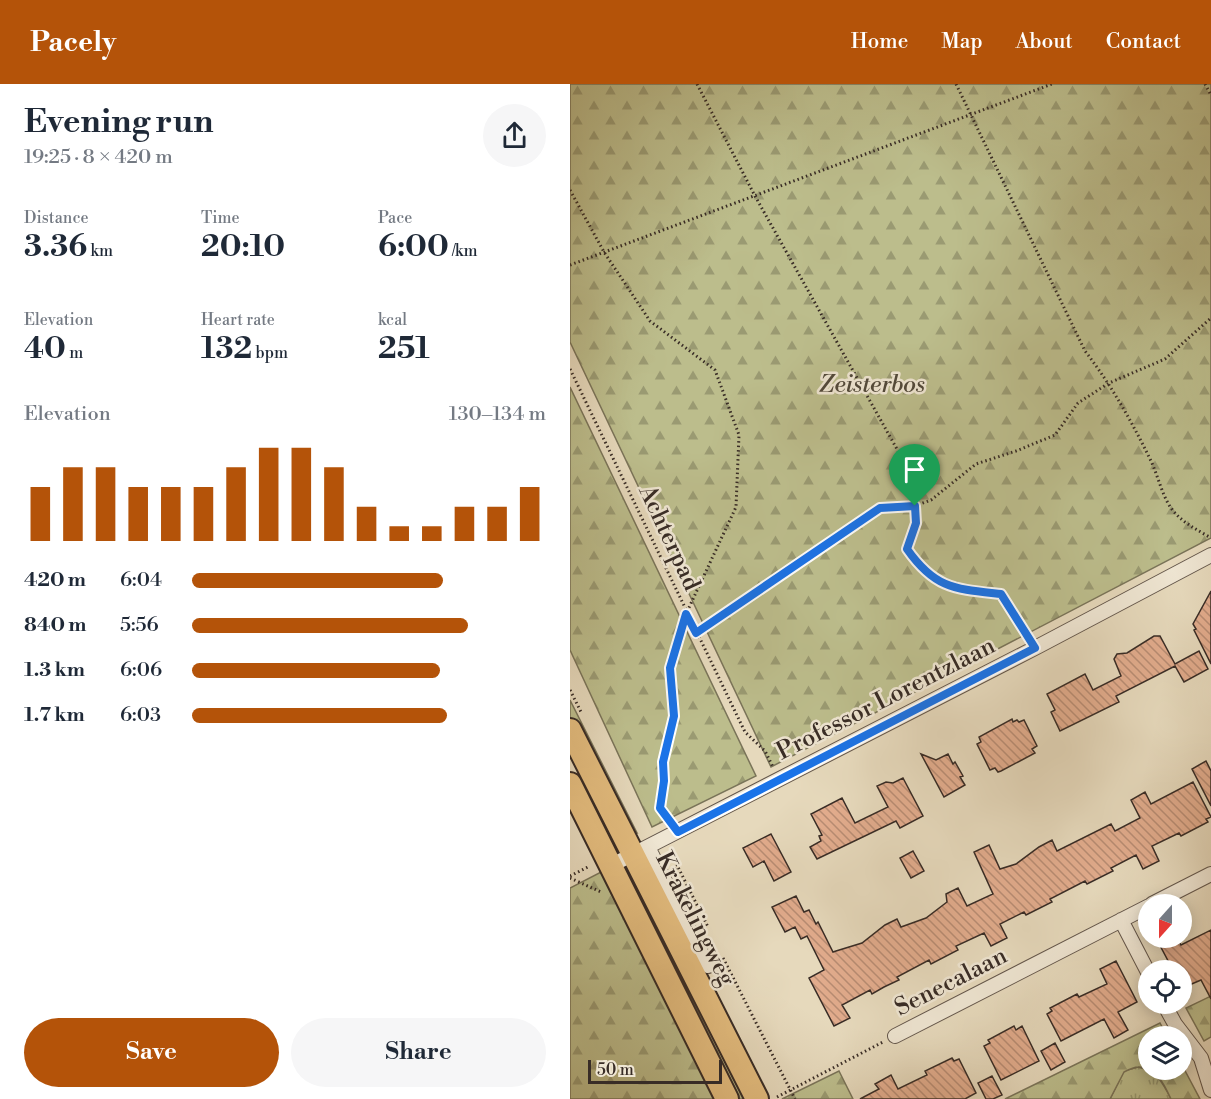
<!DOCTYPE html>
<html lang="en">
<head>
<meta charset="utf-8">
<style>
	:root { --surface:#fff; --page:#f6f6f7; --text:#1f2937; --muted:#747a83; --accent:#b45309 }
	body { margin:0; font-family:"Libre Bodoni",serif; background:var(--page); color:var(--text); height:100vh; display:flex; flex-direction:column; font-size:22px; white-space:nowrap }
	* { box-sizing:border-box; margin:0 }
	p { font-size:20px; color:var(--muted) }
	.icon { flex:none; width:33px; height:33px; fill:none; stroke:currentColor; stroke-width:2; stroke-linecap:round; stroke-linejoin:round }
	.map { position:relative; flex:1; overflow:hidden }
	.side { display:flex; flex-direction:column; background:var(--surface); width:570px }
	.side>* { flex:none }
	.needle { width:39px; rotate:201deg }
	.fabs { position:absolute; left:568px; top:810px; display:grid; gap:12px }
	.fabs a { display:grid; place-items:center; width:54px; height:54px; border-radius:50%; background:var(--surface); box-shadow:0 3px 15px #0003; font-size:30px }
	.scale { position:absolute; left:18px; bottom:15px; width:134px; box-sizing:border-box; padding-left:6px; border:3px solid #382c26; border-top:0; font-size:16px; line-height:21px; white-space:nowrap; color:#382c26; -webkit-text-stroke:4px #efe6d3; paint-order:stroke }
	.pin { position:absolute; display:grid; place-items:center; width:51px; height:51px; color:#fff; margin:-62px -26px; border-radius:50% 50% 50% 0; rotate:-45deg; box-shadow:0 0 6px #0007 }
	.pin .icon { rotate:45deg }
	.round { display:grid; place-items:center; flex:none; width:63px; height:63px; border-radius:32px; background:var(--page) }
	.headline { display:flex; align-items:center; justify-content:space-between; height:102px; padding:0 24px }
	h1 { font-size:33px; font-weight:700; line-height:45px }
	.figures { display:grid; grid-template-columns:repeat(3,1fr); gap:9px; height:102px; padding:6px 24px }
	.figures div { display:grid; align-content:center }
	.figures b { font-size:30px; font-weight:700 }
	.figures small { font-size:16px; font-weight:400 }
	.figures p { font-size:16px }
	.chart { height:168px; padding:12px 24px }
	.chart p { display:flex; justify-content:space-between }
	.chart svg { width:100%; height:108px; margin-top:6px; stroke:var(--accent); stroke-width:6 }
	.cta { display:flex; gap:12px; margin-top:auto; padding:12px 24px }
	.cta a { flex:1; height:69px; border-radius:36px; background:var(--accent); color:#fff; font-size:24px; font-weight:700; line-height:69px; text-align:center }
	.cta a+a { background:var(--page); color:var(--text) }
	ul { padding:0 24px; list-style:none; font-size:20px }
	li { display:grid; grid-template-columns:96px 72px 1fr; align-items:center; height:45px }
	li i { height:15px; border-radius:8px; background:var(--accent) }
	header { display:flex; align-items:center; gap:36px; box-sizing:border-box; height:84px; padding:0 30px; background:var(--accent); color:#fff }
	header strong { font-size:28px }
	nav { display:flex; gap:33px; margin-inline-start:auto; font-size:21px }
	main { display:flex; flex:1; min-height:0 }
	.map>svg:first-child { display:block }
	.grass { fill:url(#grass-tufts); stroke:#7a7459; stroke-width:1.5 }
	.forest { fill:url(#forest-firs); stroke:#7a7459; stroke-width:1.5 }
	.building { fill:url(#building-back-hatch); stroke:#382c26; stroke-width:1.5 }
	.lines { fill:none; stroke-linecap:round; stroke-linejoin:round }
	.minor-casing { stroke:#64574c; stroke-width:16 }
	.primary-casing { stroke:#382c26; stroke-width:26 }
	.path { stroke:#382c26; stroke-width:3; stroke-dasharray:1.5 3; stroke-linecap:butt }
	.minor { stroke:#efe6d3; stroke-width:14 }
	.primary { stroke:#e3bc7e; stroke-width:22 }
	.route-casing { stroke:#fff; stroke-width:12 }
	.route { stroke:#1a73e8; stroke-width:8 }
	.labels { text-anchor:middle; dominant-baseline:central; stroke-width:5; stroke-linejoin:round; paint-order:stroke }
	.park-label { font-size:24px; font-style:italic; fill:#52493a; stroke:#efe6d3 }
	.street-label { font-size:24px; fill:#382c26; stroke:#efe6d3 }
</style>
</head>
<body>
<header>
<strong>Pacely</strong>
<nav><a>Home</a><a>Map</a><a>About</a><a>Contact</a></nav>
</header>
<main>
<section class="side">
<div class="headline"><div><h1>Evening run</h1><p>19:25 · 8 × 420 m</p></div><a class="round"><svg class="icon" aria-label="share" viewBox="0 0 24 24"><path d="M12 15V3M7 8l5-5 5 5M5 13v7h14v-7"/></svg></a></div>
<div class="figures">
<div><p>Distance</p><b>3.36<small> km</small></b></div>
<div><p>Time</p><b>20:10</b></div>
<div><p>Pace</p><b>6:00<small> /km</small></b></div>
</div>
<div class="figures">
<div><p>Elevation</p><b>40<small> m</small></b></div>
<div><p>Heart rate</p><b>132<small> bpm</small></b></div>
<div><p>kcal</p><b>251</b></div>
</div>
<div class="chart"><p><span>Elevation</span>130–134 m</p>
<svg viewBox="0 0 160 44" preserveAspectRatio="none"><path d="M5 44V22M15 44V14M25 44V14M35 44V22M45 44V22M55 44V22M65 44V14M75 44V6M85 44V6M95 44V14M105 44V30M115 44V38M125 44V38M135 44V30M145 44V30M155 44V22"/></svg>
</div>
<ul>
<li><b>420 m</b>6:04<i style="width:71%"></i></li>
<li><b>840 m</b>5:56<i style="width:78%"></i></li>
<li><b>1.3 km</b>6:06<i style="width:70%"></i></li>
<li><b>1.7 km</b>6:03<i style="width:72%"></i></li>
</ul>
<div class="cta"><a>Save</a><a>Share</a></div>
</section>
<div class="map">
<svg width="641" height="1015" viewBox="0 0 641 1015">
	<defs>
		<pattern id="grass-tufts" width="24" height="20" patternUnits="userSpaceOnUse" patternTransform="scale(1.5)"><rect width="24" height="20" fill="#bcbd8c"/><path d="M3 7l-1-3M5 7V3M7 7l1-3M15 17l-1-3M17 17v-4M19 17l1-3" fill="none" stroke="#9a9a72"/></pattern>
		<pattern id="forest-firs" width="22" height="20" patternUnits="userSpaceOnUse" patternTransform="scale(1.5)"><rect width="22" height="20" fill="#bcbd8c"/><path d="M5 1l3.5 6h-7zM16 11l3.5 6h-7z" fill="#9a9a72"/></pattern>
		<pattern id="building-back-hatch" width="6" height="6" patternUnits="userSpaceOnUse" patternTransform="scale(1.5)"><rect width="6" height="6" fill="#e2ac8d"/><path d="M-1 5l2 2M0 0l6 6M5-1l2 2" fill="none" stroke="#b88c73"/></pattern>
	</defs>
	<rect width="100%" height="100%" fill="#e6d9bc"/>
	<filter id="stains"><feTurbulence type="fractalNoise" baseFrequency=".00333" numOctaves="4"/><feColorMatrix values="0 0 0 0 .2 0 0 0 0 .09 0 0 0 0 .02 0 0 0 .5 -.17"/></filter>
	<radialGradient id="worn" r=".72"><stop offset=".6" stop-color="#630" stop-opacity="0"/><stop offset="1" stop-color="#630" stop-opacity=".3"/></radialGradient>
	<!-- grass -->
	<path class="grass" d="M0,616L67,749L59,747L0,636Z
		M74,805L180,1015H163L64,809Z
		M568,983C587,987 593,999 601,1015H540L554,987Z"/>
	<!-- forest -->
	<path class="forest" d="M0,0H641V454L201,683L0,258Z
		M0,303L186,692L82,743L0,566Z
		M35,786L150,1015H0V804Z
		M641,912V953L634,957L616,924Z
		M590,939L597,952H579V986H612V981L630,1015H601C595,1002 586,982 568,983C564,983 558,986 554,988L540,1015H435Z
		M269,987L283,1015H212Z"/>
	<!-- building -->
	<path class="building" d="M641,507V580L624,546L626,545L623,540Z
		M584,552H590L605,580L629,567L638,585L614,598L605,582L546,612L549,618L490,647L481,628L485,626L477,610L515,590L523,606L551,592L544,575L547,570L557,569Z
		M442,635L443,638L447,636L449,638L454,636L467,662L462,665L465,669L431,687L428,688L425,684L420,686L407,660L411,658L409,653Z
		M351,670L366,676L378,670L383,680L385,678L393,692L390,693L395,701L374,713Z
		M636,677L641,687V722L622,685Z
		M333,694L353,732L330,744L326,737L247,775L240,763L251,757L249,752L252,751L241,730L272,714L285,739L318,723L307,702L316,698L323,699Z
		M623,698L641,733L636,735L638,738L611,752L609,749L582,762L589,777L573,785L566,771L541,784L543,787L517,800L515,797L480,815L482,818L456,831L454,828L430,840L437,854L421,862L414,849L386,862L388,866L361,880L359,876L327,893L329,896L314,903L302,910L300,906L272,921L280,934L264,942L239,894L254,886L237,852L231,855L225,843L215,848L202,823L226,812L234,828L239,826L246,840L248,838L263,868L266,867L292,859L315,841L327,835L331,843L356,834L377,818L376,810L388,804L397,822L423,810L404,768L419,761L430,785L446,780L469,763L482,756L487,767L541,740L545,747L570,734L561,716L575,708L581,720Z
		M201,750L221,788L204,797L194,777L183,783L173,764Z
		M343,767L354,787L341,794L330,774Z
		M641,846V915L631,896L612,904V886H603L586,854H607L611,861Z
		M546,877L567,918L548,928L558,946L544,954L534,935L491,957L477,930L482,927L480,924L507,910L509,913L537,900L530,885Z
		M444,942L446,946L452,942L469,977L431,996L414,962L420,959L418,956Z
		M485,959L495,978L481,986L471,967Z
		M382,974L384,977L389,975L406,1009L395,1015H290L309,1005L305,1000L321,991L328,1005L357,991L355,987Z
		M422,992L432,1011L423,1015H416L408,999Z"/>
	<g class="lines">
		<!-- minor casing -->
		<g class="minor-casing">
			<path id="minor" d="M78,763L138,882
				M42,781L465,564L641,471
				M582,820L641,790
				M551,836L579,890
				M594,920L605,940L631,974L641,1006
				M325,952L579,822"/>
		</g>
		<!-- primary casing -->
		<g class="primary-casing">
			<path id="primary" d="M0,646L187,1015
				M0,700L157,1015"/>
		</g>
		<!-- path -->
		<path class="path" d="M127,0L185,112L346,399V439L337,465C342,471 346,479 351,484C372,505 403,507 431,510L458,552
			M386,0L515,267C542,302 562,338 581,377C588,392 592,411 601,424C611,438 626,445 641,454
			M635,0L641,11
			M0,106L34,168L80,237L145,286L169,351L166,423L116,530L100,584L104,632L93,678L94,697L90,724L98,735
			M0,181L482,0
			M0,285L175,648L195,667L203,683
			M126,549L310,424L345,422L361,416L406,380L446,367L485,351L508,319L539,299L595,275L641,234
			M0,606L12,630
			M102,768L108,783
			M105,785L108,783L138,843
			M0,792L20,782
			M0,794L31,808
			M153,874L225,1015
			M207,1013L313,958"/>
		<!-- minor -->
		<use href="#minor" class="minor"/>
		<!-- primary -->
		<use href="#primary" class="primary"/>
	</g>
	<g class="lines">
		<!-- route casing -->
		<g class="route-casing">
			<path id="route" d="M345,422L346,439L337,465C365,505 385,505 431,510L465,564L108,748L90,724L94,697L93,678L104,632L100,584L116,530L126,549L310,424Z"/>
		</g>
		<!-- route -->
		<use href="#route" class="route"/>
	</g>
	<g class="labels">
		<!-- park labels -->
		<g class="park-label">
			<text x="302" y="301">Zeisterbos</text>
		</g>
		<!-- street labels -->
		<g class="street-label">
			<text transform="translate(99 454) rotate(65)">Achterpad</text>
			<text transform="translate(316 615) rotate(-27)">Professor Lorentzlaan</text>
			<text transform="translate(125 835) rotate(63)">Krakelingweg</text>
			<text transform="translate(381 898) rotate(-27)">Senecalaan</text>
		</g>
	</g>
	<rect width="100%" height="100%" filter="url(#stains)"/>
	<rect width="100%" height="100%" fill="url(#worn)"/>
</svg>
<div class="fabs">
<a><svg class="needle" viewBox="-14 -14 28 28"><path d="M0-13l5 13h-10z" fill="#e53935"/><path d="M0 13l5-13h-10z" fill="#747a83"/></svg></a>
<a><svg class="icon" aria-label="locate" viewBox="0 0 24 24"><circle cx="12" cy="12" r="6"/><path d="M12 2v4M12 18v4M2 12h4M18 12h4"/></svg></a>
<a><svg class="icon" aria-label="layers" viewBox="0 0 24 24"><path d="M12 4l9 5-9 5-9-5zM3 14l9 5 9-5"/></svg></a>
</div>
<div class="scale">50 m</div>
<div class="pin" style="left:345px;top:422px;background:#1e9e55"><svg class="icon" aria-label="arrive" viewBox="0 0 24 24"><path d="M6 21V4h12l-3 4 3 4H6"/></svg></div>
</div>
</main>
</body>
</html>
